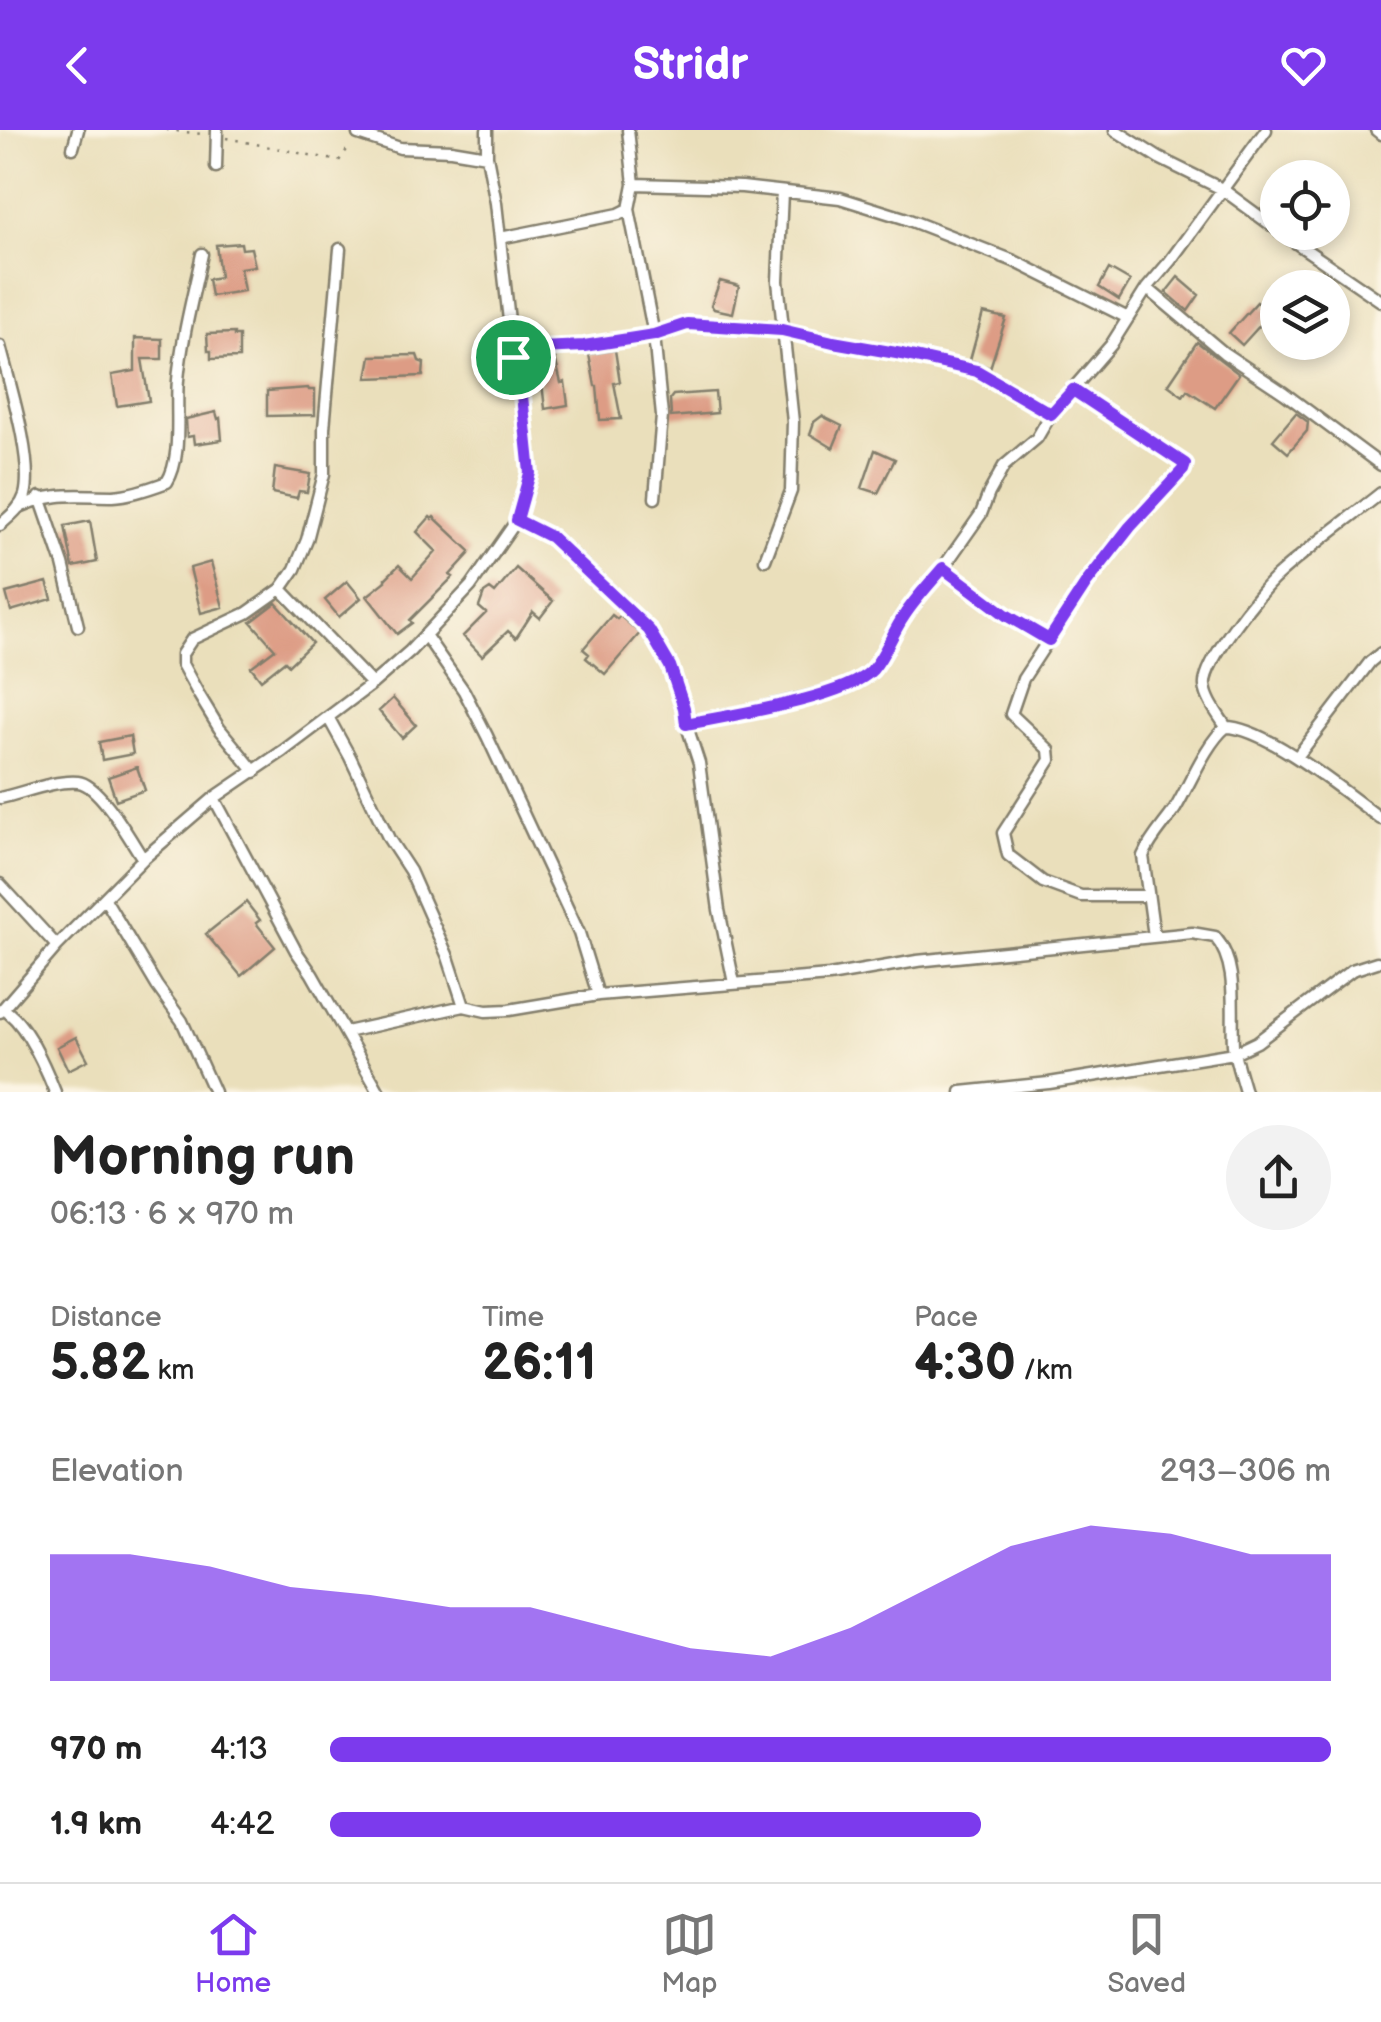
<!DOCTYPE html>
<html lang="en">
<head>
<meta charset="utf-8">
<style>
	:root { --surface:#fff; --page:#f2f2f2; --text:#222; --muted:#767676; --line:#e0e0e0; --accent:#7c3aed }
	body { margin:0; font-family:"Balsamiq Sans",sans-serif; background:var(--page); color:var(--text); height:100vh; display:flex; flex-direction:column; font-size:38px; white-space:nowrap }
	* { box-sizing:border-box; margin:0 }
	p { font-size:32px; color:var(--muted) }
	.icon { flex:none; width:55px; height:55px; fill:none; stroke:currentColor; stroke-width:2; stroke-linecap:round; stroke-linejoin:round }
	.map { position:relative; height:962px; overflow:hidden }
	.sheet { display:flex; flex-direction:column; background:var(--surface); flex:1 }
	.sheet>* { flex:none }
	.tools { position:absolute; left:1260px; top:30px; display:grid; gap:20px }
	.tools a { display:grid; place-items:center; width:90px; height:90px; border-radius:50%; background:var(--surface); box-shadow:0 5px 15px #0003; font-size:50px }
	.pin { position:absolute; display:grid; place-items:center; width:85px; height:85px; color:#fff; margin:-42px; border:5px solid #fff; border-radius:50%; box-shadow:0 2px 10px #0007 }
	.round { display:grid; place-items:center; flex:none; width:105px; height:105px; border-radius:52px; background:var(--page) }
	.overview { display:flex; align-items:center; justify-content:space-between; height:170px; padding:0 50px }
	h1 { font-size:55px; font-weight:600; line-height:75px }
	.metrics { display:grid; grid-template-columns:repeat(3,1fr); gap:15px; height:170px; padding:10px 50px }
	.metrics div { display:grid; align-content:center }
	.metrics b { font-size:50px; font-weight:600 }
	.metrics small { font-size:28px; font-weight:400 }
	.metrics p { font-size:28px }
	.chart { height:280px; padding:20px 50px }
	.chart p { display:flex; justify-content:space-between }
	.chart svg { width:100%; height:180px; margin-top:10px; fill:var(--accent); opacity:.7 }
	ul { padding:0 50px; list-style:none; font-size:32px }
	li { display:grid; grid-template-columns:160px 120px 1fr; align-items:center; height:75px }
	li i { height:25px; border-radius:12px; background:var(--accent) }
	header { display:flex; justify-content:space-between; align-items:center; height:130px; padding:0 50px; background:var(--accent); color:#fff; font-size:45px; font-weight:600 }
	.menu { display:flex; justify-content:space-around; align-items:center; height:140px; border-top:2px solid var(--line); background:var(--surface); font-size:28px; color:var(--muted) }
	.menu a { display:grid; justify-items:center; gap:5px }
	.menu .current { color:var(--accent) }
	.map>svg:first-child { display:block }
	.building { fill:#dd9c85 }
	.lines { fill:none; stroke-linecap:round; stroke-linejoin:round }
	.street-casing { stroke:#837e6c; stroke-width:15 }
	.path { stroke:#837e6c; stroke-width:2.5; stroke-dasharray:2.5 8; stroke-linecap:butt }
	.street { stroke:#fff; stroke-width:10 }
	.route-casing { stroke:#fff; stroke-width:20 }
	.route { stroke:#7c3aed; stroke-width:12 }
</style>
</head>
<body>
<header><svg class="icon" aria-label="back" viewBox="0 0 24 24"><path d="M15 5l-7 7 7 7"/></svg>Stridr<svg class="icon" aria-label="heart" viewBox="0 0 24 24"><path d="M12 20l-8-8c-3-5 5-10 8-4 3-6 11-1 8 4z"/></svg></header>
<div class="map">
<svg width="1381" height="962" viewBox="0 0 1381 962">
	<rect width="100%" height="100%" fill="#fcf5e5"/>
	<filter id="ink" filterUnits="userSpaceOnUse"><feTurbulence type="fractalNoise" baseFrequency=".01" numOctaves="2"/><feDisplacementMap in="SourceGraphic" scale="20" xChannelSelector="R" yChannelSelector="G"/><feConvolveMatrix kernelMatrix="1 2 1 2 8 2 1 2 1" color-interpolation-filters="sRGB"/></filter>
	<filter id="wash" filterUnits="userSpaceOnUse"><feTurbulence type="fractalNoise" baseFrequency=".0048" numOctaves="4" result="noise"/><feDisplacementMap in="SourceGraphic" scale="40" xChannelSelector="R" yChannelSelector="G"/><feGaussianBlur stdDeviation="2.25" result="paint"/><feColorMatrix in="noise" values="0 0 0 0 0 0 0 0 0 0 0 0 0 0 0 0 0 1.4 0 .05"/><feComposite in="paint" operator="in"/></filter>
	<g filter="url(#wash)">
		<rect width="100%" height="100%" fill="#eadfbb"/>
		<g id="blocks">
			<!-- building -->
			<path class="building" d="M241,113L242,119L251,118L255,136L240,138L244,161L211,166L208,149L220,147L216,115Z
				M1109,139L1130,151L1119,170L1099,157Z
				M1178,147L1199,165L1188,181L1166,162Z
				M720,151L739,156L733,183L714,179L711,175Z
				M1257,172L1272,182L1242,215L1229,203Z
				M983,183L1006,188L990,238L970,230Z
				M234,203V206H239V228L211,229V221H208L207,204Z
				M135,208L162,209V229H142L149,271L117,276L112,245L135,241Z
				M1197,212L1239,244L1215,278L1187,260L1183,266L1168,255Z
				M615,220L620,252L614,253L621,289L600,290L597,256H595L589,224Z
				M417,225L419,231L424,233L423,246L367,248L371,226Z
				M555,228L561,253L565,252L568,275L545,279L542,253L539,254L534,234Z
				M308,258L309,260H315V285L267,286V261Z
				M715,262L717,283L671,287L670,269L673,265Z
				M216,282L218,289L220,288L222,310L194,314L193,306L187,307L186,289Z
				M1296,283L1308,292L1307,301L1288,323L1273,310Z
				M822,286L842,296L833,318L810,304L814,292Z
				M875,320L895,329L878,363L862,358Z
				M275,338L310,344L307,362L299,361L297,368L272,363Z
				M430,387L432,389L434,387L470,421L469,424L450,445L453,447L410,490L412,493L397,504L367,466L386,451L385,449L399,435L412,448L436,421L417,402Z
				M90,391L97,432L73,437L65,396Z
				M211,432L223,477L201,483L190,438Z
				M516,438L553,471L540,488L533,482L516,508L508,501L482,526L463,506L486,483L479,477L484,463L490,459L495,463Z
				M347,451L361,468L339,487L325,470Z
				M47,452L52,469L11,481L6,463Z
				M276,473L312,513L289,535L285,531L261,550L251,537L275,519L251,492Z
				M612,485L617,489L620,486L640,503L605,544L586,528L589,524L583,519Z
				M393,568L416,595L402,608L379,581Z
				M130,606L133,624L102,630L99,612Z
				M137,637L145,660L116,670L108,647Z
				M246,772L260,790L256,793L275,817L241,846L206,804Z
				M76,907L88,930L68,940L57,917Z"/>
		</g>
	</g>
	<g filter="url(#ink)">
		<use href="#blocks" fill-opacity="0" stroke="#837e6c" stroke-width="2.5"/>
		<g class="lines">
			<!-- street casing -->
			<g class="street-casing">
				<path id="street" d="M358,0V4L400,18L451,20L487,26
					M1115,0L1159,28L1222,59L1278,100
					M1376,0L1381,4
					M73,18L78,0
					M216,37L217,0
					M634,54L742,57L840,68L904,88L1014,131L1128,188
					M629,79L654,205L662,286L655,368
					M1280,102L1381,171
					M500,108L619,84L629,79L634,54L628,0
					M1147,158L1224,223L1284,263L1381,335
					M0,216C9,252 34,331 25,365C21,378 10,386 0,395
					M513,227L540,218L584,216L654,205L687,194L782,200L833,212L903,223L977,241L1051,284
					M1073,260L1185,334L1183,340L1130,397L1087,451L1023,549L1011,584L1049,620L1050,630L1003,703L1008,725L1043,752L1081,766H1148
					M40,367L63,434L78,496
					M20,377C54,361 77,366 113,366C131,365 151,358 167,352C183,327 175,279 178,250C182,207 193,166 202,124
					M517,390L551,407L581,433L649,500L670,536L684,578L686,593L699,633L719,780L734,853
					M765,430L791,361L793,292L778,151L782,62
					M943,438L1006,485L1049,510
					M281,459L372,554
					M425,505L464,561L487,606L579,803L598,865
					M328,587L350,627L389,709L410,741L448,827L464,876
					M686,593L750,581L843,558L865,547L876,536L904,486L943,438L981,384L989,363L1004,336L1037,308L1051,284L1111,215L1147,158L1170,131L1266,0
					M1226,597C1218,584 1207,571 1205,556C1202,534 1259,462 1277,446C1309,417 1346,391 1381,363
					M1297,627L1370,532L1381,523
					M255,642L219,598L199,565L182,534V524L192,509L247,483L281,459L295,439L307,410L324,344V298L340,119
					M0,668C23,663 54,650 78,652C100,654 131,711 143,729
					M214,668L296,821L312,844L379,962
					M0,754L57,816
					M105,769L157,856L182,891L214,962
					M1154,806L1143,726C1151,708 1164,695 1175,679C1189,656 1206,613 1226,597C1266,597 1347,664 1381,689
					M3,879C26,892 45,937 55,962
					M0,882L57,816L143,729L214,668L283,621L372,554L410,521L471,456L517,390L531,343L522,267L513,227L496,73L487,26V0
					M346,902L464,876L486,881L509,880L598,865L829,846L917,831L1192,803L1215,807C1239,834 1231,881 1233,915C1235,931 1241,947 1245,962
					M961,962L1049,953L1234,923L1257,912L1352,840L1377,832"/>
			</g>
			<!-- path -->
			<path class="path" d="M166,0L203,4
				M226,8L339,31L351,14"/>
			<!-- street -->
			<use href="#street" class="street"/>
		</g>
	</g>
	<g class="lines" filter="url(#ink)">
		<!-- route casing -->
		<g class="route-casing">
			<path id="route" d="M687,194L782,200L833,212L902,224L977,241L1051,284L1073,260L1185,334L1183,340L1130,397L1087,452L1049,510L1006,485L943,438C930,453 915,469 904,486C892,503 886,524 872,540C846,568 727,586 686,594L684,578L670,536L649,500L551,407L517,390L530,343L522,266L513,227L540,218L584,216L654,205Z"/>
		</g>
		<!-- route -->
		<use href="#route" class="route"/>
	</g>
</svg>
<div class="tools">
<a><svg class="icon" aria-label="locate" viewBox="0 0 24 24"><circle cx="12" cy="12" r="6"/><path d="M12 2v4M12 18v4M2 12h4M18 12h4"/></svg></a>
<a><svg class="icon" aria-label="layers" viewBox="0 0 24 24"><path d="M12 4l9 5-9 5-9-5zM3 14l9 5 9-5"/></svg></a>
</div>
<div class="pin" style="left:513px;top:227px;background:#1e9e55"><svg class="icon" aria-label="arrive" viewBox="0 0 24 24"><path d="M6 21V4h12l-3 4 3 4H6"/></svg></div>
</div>
<section class="sheet">
<div class="overview"><div><h1>Morning run</h1><p>06:13 · 6 × 970 m</p></div><a class="round"><svg class="icon" aria-label="share" viewBox="0 0 24 24"><path d="M12 15V3M7 8l5-5 5 5M5 13v7h14v-7"/></svg></a></div>
<div class="metrics">
<div><p>Distance</p><b>5.82<small> km</small></b></div>
<div><p>Time</p><b>26:11</b></div>
<div><p>Pace</p><b>4:30<small> /km</small></b></div>
</div>
<div class="chart"><p><span>Elevation</span>293–306 m</p>
<svg viewBox="0 0 160 44" preserveAspectRatio="none"><path d="M0 44V13L10 13L20 16L30 21L40 23L50 26L60 26L70 31L80 36L90 38L100 31L110 21L120 11L130 6L140 8L150 13L160 13V44z"/></svg>
</div>
<ul>
<li><b>970 m</b>4:13<i style="width:100%"></i></li>
<li><b>1.9 km</b>4:42<i style="width:65%"></i></li>
</ul>
</section>
<nav class="menu">
<a class="current"><svg class="icon" aria-label="home" viewBox="0 0 24 24"><path d="M3 11l9-7 9 7M6 9v11h12V9"/></svg>Home</a>
<a><svg class="icon" aria-label="map" viewBox="0 0 24 24"><path d="M3 6l6-2 6 2 6-2v14l-6 2-6-2-6 2zM9 4v14M15 6v14"/></svg>Map</a>
<a><svg class="icon" aria-label="saved" viewBox="0 0 24 24"><path d="M7 4h10v16l-5-4-5 4z"/></svg>Saved</a>
</nav>
</body>
</html>
